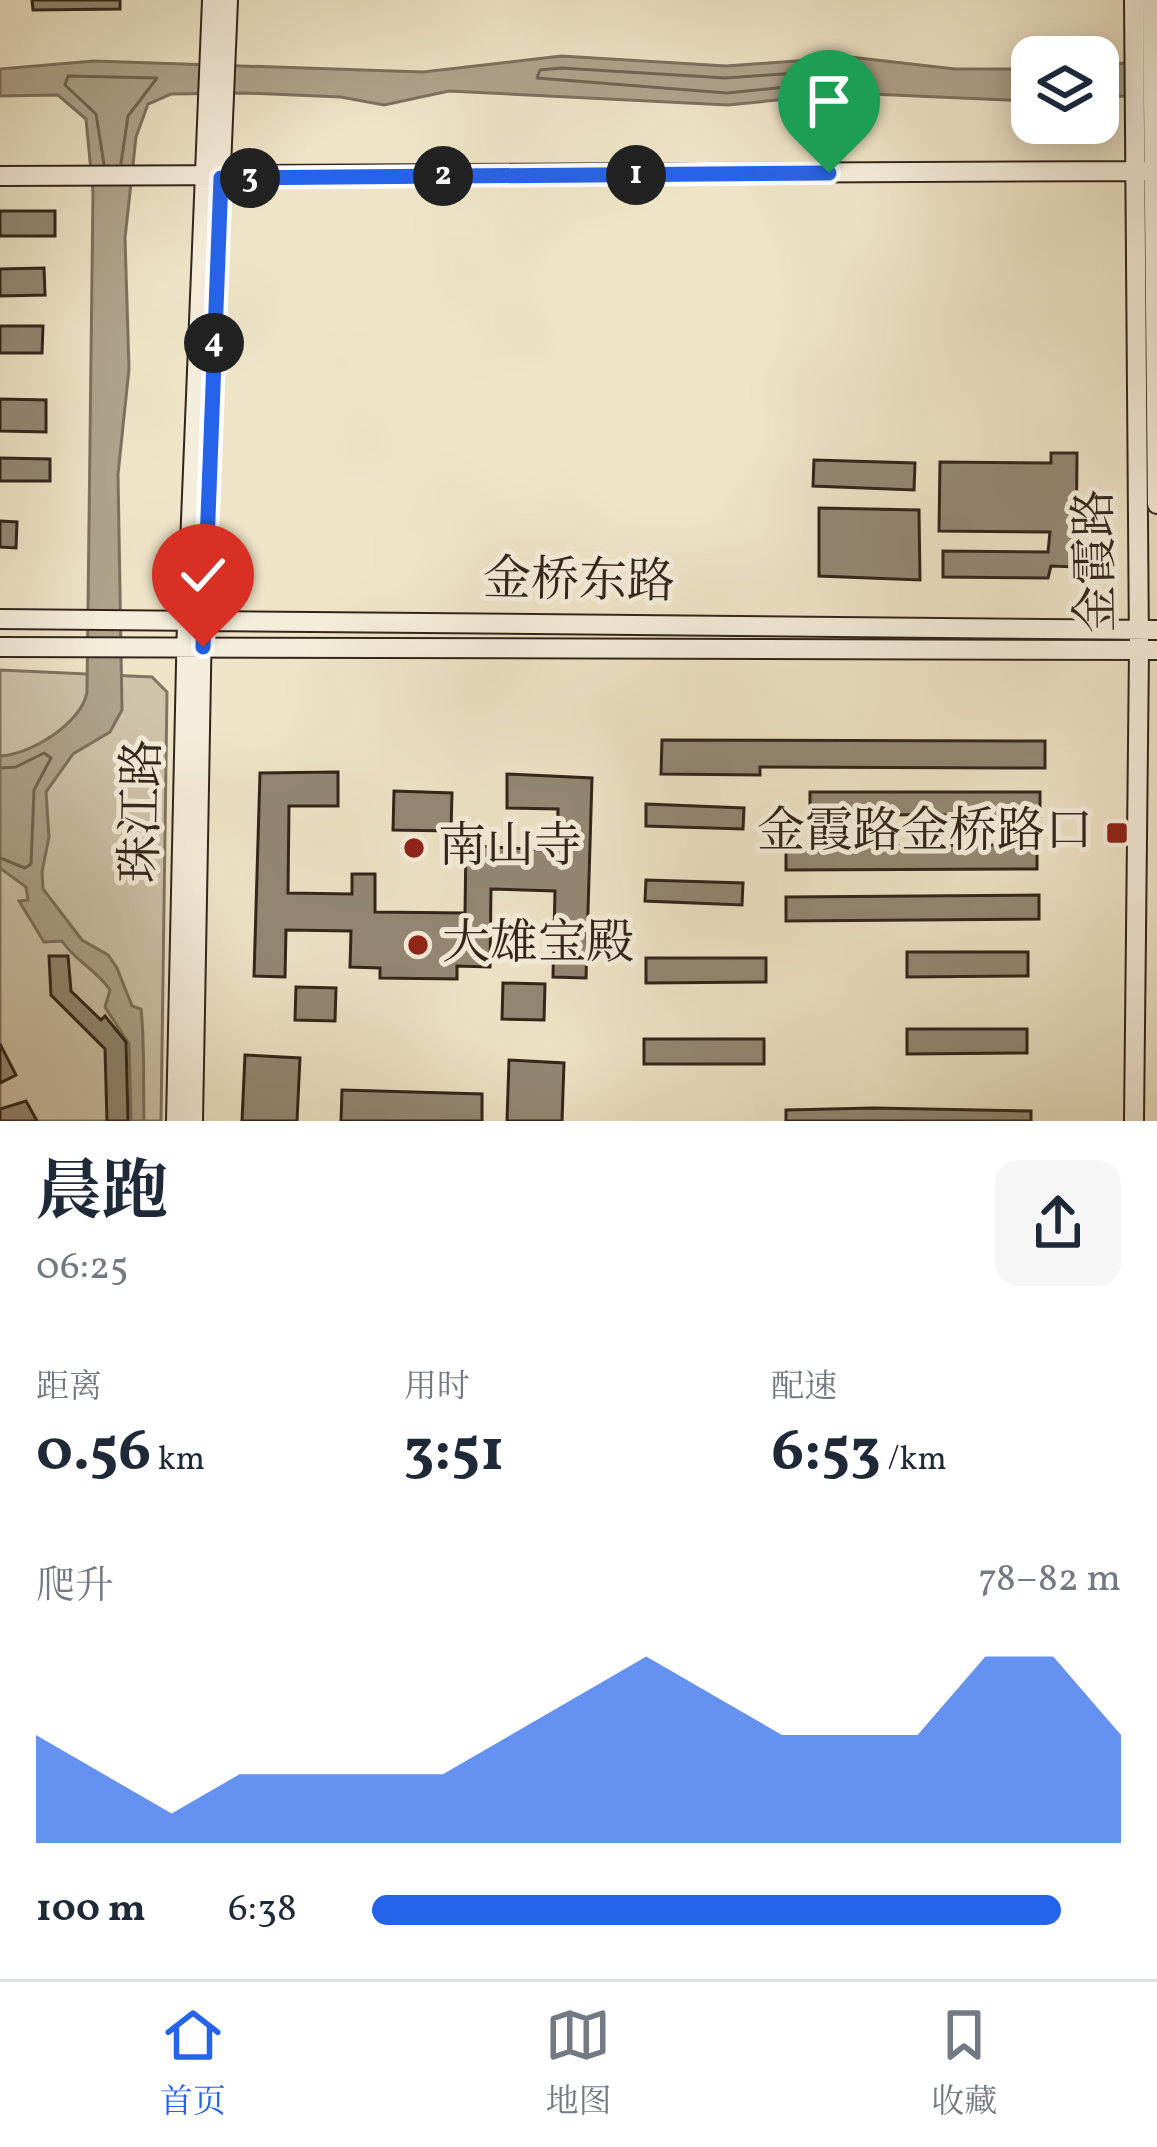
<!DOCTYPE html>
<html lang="zh">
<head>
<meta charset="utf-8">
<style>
	:root { --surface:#fff; --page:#f6f6f7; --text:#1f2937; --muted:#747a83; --line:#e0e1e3; --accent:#2563eb }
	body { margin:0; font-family:Vollkorn,"Noto Serif SC",serif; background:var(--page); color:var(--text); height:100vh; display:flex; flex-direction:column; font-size:45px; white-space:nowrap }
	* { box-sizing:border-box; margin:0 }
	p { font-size:39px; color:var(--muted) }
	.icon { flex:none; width:66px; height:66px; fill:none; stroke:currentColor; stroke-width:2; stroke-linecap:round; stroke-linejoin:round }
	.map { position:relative; height:1121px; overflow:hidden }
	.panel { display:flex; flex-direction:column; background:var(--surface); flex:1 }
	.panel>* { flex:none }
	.controls { position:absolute; left:1011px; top:36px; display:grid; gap:24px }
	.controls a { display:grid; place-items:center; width:108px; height:108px; border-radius:24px; background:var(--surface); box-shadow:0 6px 30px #0003; font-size:60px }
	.pin { position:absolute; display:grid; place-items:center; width:102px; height:102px; color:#fff; margin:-123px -51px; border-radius:50% 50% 50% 0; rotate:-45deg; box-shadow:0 0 12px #0007 }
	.pin .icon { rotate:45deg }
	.km { position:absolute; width:60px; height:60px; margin:-30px; border-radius:50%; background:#222; color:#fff; font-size:33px; line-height:60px; text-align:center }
	.round { display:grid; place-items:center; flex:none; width:126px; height:126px; border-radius:24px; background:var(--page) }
	.overview { display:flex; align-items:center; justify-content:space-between; height:204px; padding:0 36px }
	h1 { font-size:66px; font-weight:700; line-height:90px }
	.metrics { display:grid; grid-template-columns:repeat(3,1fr); gap:18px; height:204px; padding:12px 36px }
	.metrics div { display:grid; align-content:center }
	.metrics b { font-size:60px; font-weight:700 }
	.metrics small { font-size:33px; font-weight:400 }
	.metrics p { font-size:33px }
	.chart { height:336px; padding:24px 36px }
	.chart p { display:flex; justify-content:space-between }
	.chart svg { width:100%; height:216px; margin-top:12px; fill:var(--accent); opacity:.7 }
	ul { padding:0 36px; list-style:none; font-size:39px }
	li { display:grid; grid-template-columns:192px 144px 1fr; align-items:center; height:90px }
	li i { height:30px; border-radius:15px; background:var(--accent) }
	.tabs { display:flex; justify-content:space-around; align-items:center; height:168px; border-top:3px solid var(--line); background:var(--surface); font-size:33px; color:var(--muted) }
	.tabs a { display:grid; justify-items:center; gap:6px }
	.tabs .on { color:var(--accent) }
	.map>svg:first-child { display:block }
	.green { fill:#cfc3aa; stroke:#807462; stroke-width:3 }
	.water { fill:#afa38c; stroke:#7d705e; stroke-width:3 }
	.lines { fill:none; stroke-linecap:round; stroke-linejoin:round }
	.shore { stroke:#706453; stroke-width:3 }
	.building { fill:#948874; stroke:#32241a; stroke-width:3 }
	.secondary-casing { stroke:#32241a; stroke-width:22 }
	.secondary { stroke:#f5eddb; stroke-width:18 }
	.route-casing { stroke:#fff; stroke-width:24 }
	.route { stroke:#2563eb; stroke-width:15 }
	.poi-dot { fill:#8f2418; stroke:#f5eddb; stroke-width:4.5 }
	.labels { text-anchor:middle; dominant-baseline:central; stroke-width:10; stroke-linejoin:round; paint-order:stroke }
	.street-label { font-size:48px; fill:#32241a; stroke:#f5eddb }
	.poi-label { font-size:48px; fill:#32241a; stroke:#f5eddb; text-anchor:start }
</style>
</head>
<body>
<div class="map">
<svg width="1157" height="1121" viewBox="0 0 1157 1121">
	<rect width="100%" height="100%" fill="#efe4c7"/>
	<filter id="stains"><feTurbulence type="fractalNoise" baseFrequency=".00167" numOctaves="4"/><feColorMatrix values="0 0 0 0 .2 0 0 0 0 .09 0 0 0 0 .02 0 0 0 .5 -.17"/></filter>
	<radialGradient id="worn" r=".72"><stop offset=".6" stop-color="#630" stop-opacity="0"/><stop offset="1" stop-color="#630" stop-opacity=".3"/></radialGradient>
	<!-- green -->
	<path class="green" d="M0,670L152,677L167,692L161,1121H0Z"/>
	<!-- water -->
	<path class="water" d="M561,56L726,66L850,57L955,69H1032V101L848,93L728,105L449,91L384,105L341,97L246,93L171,94L148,104L136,137L125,238L129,369L118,474L122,710L110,732L73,754L46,792L49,837L42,872L43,889L82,940L108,955L117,968L132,1006L141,1009C145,1047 143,1082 144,1121H131L129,1044L105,1007L110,990C96,969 76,962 62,941L44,942L19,901L28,900L26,887L0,868V756C30,755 82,723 87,692L93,192L86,119L58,95L0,96V69L94,61L423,72Z
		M1157,61V95L1098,97V65Z"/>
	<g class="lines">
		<!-- shore -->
		<path class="shore" d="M561,68L726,78L825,71L831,77L825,83L727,93L537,78L540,70Z
			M104,164L96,114L65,85L68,76L157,78L128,116L121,163
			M0,768L16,767L44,753L51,758L34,790L31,864L25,868L0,858"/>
	</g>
	<!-- building -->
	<path class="building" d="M32,0H120V9L33,10Z
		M0,211H55V236H0Z
		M44,268L45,295L0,296V269Z
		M0,326H43L42,353H0Z
		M0,399L46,400V432L0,431Z
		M1051,453H1077L1076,567L1051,566L1048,578L943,577V551L1048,552L1050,532L939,531L940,462L1051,463Z
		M0,458L50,459V481H0Z
		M814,460L915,463L914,490L813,486Z
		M819,508L919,510L920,580L819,576Z
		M0,521L17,522L16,548L0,547Z
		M662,740L1045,741V768L760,767V775L661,774Z
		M338,772V806H289L288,893L352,894V874H375V912L465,913L466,845L557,851L558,809L507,808V774L592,778L586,978L553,977L555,891L491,889L490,967L457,966V979L380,978V968L350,967L351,931L286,930L285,977L254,976L260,773Z
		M394,791L452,793L451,831L393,830Z
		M810,792H1040V816L810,814Z
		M646,804L744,808L743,829L646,826Z
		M1037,845V869L786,870V846Z
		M646,880L743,883L742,905L645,901Z
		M1039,895V919L786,921V897Z
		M907,952H1028V976L907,977Z
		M49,956H68L71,991L101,1020L105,1016L126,1042L128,1121H107L105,1049L51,995Z
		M646,958H766V982L646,983Z
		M503,983L545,984L544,1020L502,1019Z
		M296,987L336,988L335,1021L295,1020Z
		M907,1029H1027V1053L907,1054Z
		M644,1039H764V1064H644Z
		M0,1044L16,1075L0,1083Z
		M245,1055L300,1058L297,1121H242Z
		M509,1060L564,1063L562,1121H507Z
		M342,1090L482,1094V1121H341Z
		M26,1101L37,1121H0V1109Z
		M786,1110L874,1108L1031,1111V1121H786Z"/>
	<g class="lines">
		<!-- secondary casing -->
		<g class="secondary-casing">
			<path id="secondary" d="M1134,0L1139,650L1134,1121
				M1152,0L1157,504
				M0,176L1150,171
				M0,619L1157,630
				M0,647L1157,650
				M176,1121L187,619L212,0
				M193,1121L202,619L228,0"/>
		</g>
		<!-- secondary -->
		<use href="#secondary" class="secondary"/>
	</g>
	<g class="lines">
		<!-- route casing -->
		<g class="route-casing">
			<path id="route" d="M203,647L221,178L829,173"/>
		</g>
		<!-- route -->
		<use href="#route" class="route"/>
	</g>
	<!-- markers -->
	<g class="poi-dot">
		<rect x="1105" y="821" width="24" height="24" rx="6"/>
		<circle cx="414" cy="848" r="12"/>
		<circle cx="418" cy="945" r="12"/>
	</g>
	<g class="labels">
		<!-- street labels -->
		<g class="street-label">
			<text transform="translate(1098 561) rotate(-91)">金霞路</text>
			<text transform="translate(579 583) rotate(1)">金桥东路</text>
			<text transform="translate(144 811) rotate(-89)">珠江路</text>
		</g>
		<!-- poi labels -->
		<g class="poi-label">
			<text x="1093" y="833" text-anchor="end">金霞路金桥路口</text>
			<text x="438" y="848">南山寺</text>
			<text x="442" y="945">大雄宝殿</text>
		</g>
	</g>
	<rect width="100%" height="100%" filter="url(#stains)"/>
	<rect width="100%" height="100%" fill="url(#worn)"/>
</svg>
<div class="controls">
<a><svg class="icon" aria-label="layers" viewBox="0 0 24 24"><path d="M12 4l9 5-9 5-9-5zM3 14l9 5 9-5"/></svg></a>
</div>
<div class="pin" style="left:829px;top:173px;background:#1e9e55"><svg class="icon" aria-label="arrive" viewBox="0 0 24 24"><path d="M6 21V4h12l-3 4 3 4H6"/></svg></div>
<div class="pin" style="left:203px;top:647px;background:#d93025"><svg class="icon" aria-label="check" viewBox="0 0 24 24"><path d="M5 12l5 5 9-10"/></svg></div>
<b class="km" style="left:636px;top:175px">1</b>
<b class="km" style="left:443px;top:176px">2</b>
<b class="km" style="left:250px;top:178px">3</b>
<b class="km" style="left:214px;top:343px">4</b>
</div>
<section class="panel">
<div class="overview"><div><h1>晨跑</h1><p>06:25</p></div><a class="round"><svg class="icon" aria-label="share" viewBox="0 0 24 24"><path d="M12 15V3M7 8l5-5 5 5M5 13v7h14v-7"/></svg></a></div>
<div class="metrics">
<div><p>距离</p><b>0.56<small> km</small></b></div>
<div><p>用时</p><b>3:51</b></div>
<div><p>配速</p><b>6:53<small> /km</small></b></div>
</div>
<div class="chart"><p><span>爬升</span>78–82 m</p>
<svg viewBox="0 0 160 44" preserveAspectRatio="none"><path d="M0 44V22L10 30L20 38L30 30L40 30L50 30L60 30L70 22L80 14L90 6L100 14L110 22L120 22L130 22L140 6L150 6L160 22V44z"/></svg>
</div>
<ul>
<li><b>100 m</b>6:38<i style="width:92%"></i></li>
</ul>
</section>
<nav class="tabs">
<a class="on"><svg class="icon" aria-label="home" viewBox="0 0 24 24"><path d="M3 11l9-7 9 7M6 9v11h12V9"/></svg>首页</a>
<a><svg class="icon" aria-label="map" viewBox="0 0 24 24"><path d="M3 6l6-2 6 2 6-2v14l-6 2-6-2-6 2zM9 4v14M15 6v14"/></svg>地图</a>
<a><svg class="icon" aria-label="saved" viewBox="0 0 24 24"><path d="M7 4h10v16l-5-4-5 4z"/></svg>收藏</a>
</nav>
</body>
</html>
